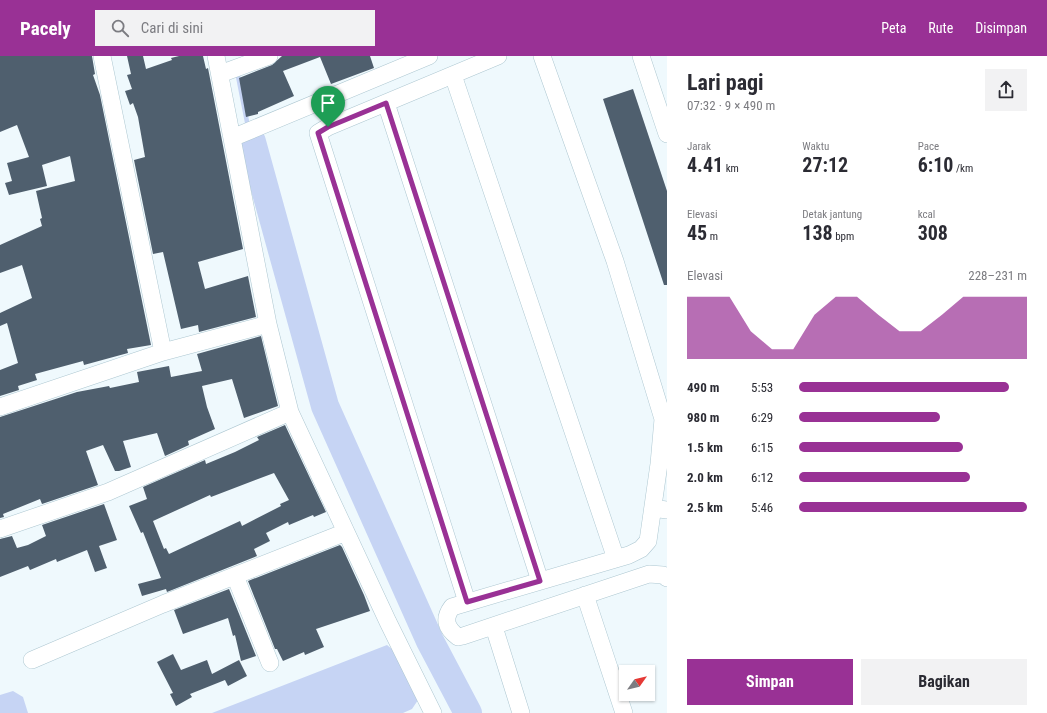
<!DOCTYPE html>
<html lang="id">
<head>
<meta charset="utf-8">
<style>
	:root { --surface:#fff; --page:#f2f2f3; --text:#2b2b33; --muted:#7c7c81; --accent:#993195 }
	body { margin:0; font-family:"Roboto Condensed",sans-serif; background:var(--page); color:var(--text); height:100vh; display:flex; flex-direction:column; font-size:15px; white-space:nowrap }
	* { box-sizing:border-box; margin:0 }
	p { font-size:13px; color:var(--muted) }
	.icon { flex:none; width:22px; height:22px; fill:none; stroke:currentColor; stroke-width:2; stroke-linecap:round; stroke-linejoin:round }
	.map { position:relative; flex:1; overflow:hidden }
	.sheet { display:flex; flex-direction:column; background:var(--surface); width:380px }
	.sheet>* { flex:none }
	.needle { width:26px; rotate:56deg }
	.fabs { position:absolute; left:619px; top:609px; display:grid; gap:8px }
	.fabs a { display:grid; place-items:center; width:36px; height:36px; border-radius:0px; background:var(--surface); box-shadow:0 1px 3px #0004; font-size:20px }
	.pin { position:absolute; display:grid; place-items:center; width:34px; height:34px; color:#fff; margin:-41px -17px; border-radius:50% 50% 50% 0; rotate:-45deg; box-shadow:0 0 4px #0007 }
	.pin .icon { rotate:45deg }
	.round { display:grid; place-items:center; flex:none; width:42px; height:42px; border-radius:0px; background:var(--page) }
	.overview { display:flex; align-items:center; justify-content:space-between; height:68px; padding:0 20px }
	h1 { font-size:22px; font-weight:700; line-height:30px }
	.stats { display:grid; grid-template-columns:repeat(3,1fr); gap:6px; height:68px; padding:4px 20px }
	.stats div { display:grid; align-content:center }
	.stats b { font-size:20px; font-weight:700 }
	.stats small { font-size:11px; font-weight:400 }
	.stats p { font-size:11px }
	.chart { height:112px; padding:8px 20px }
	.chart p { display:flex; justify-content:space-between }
	.chart svg { width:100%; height:72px; margin-top:4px; fill:var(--accent); opacity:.7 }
	.primary-button { display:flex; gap:8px; margin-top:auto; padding:8px 20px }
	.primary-button a { flex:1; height:46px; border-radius:0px; background:var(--accent); color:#fff; font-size:16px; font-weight:700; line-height:46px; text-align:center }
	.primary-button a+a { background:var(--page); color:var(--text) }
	ul { padding:0 20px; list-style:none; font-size:13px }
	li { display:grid; grid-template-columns:64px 48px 1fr; align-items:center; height:30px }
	li i { height:10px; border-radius:5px; background:var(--accent) }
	header { display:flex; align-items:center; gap:24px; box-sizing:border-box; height:56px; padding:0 20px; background:var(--accent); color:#fff }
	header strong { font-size:19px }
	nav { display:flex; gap:22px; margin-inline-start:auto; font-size:14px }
	.search { width:280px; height:36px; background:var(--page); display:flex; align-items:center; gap:10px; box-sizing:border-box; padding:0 14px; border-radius:0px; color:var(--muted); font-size:15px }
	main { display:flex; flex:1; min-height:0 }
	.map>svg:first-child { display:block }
	.water { fill:#c6d4f4 }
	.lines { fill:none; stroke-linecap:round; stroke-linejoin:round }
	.stream { stroke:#c6d4f4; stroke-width:4.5 }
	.river { stroke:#c6d4f4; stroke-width:28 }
	.building { fill:#4f5f6e; fill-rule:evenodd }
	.street-casing { stroke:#adc7d1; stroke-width:18 }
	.street { stroke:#fff; stroke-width:17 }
	.route-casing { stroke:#fff; stroke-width:8 }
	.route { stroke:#993195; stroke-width:5 }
</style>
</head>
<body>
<header>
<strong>Pacely</strong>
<div class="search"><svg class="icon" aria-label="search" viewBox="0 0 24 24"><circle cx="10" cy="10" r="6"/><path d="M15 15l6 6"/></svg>Cari di sini</div>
<nav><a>Peta</a><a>Rute</a><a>Disimpan</a></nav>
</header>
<main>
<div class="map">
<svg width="667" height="657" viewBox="0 0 667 657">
	<rect width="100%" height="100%" fill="#eff9fd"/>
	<!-- water -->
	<path class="water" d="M387,589L393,594L418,644L412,653L403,657H212Z
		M13,635L23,641L28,657H0V639Z"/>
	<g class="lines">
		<!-- stream -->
		<path class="stream" d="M237,15L248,71
			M250,78L252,86"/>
		<!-- river -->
		<path class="river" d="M252,86L325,350L430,585L468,657"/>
	</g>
	<!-- building -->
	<path class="building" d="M0,0H92L95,18L93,19L100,39L151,289L127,293L128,297L84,309L83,305L35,318L37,324L18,330L19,334L0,340V314L18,307L7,267L0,270V257L32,242L22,209L0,217V189L42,170L40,163L42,162L36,135L75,125L70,100L42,109L47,130L9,139L5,127L12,125L7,107L29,101L17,69L0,76Z
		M127,0H143L146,13L172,4L171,2L179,0H203L206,13L208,12L243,193L198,206L205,233L248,220L256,261L199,276L198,269L181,273L163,196L153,198L134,104L145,101L138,61L133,47L130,49L125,35L132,33L127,19L131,18Z
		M282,0H370L374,12L331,28L320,1L283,15L294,40L258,56V58L246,61L239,22L272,9Z
		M633,33L667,135V229H664L603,43Z
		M261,280L278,350L244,362L232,323L202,330L207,351L215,373L188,385L189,389L165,400L157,377L123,385L131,411L119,415H115L103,389L86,395L98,429L42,448L40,443L3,458L4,461L0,462V361L77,336L109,330L110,332L139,326L137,316L169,310L171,321L202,315L197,298Z
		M285,369L326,456L314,461L313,459L289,469L288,466L266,477L270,485L254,493L257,500L167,536L166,533L142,540L138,528L161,522L143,476L141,477L129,450L147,443L143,431L205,404L206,408L235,396L259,384L257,381ZM274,417L289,444L280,448L281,450L242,470L240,465L169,498L166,492L164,493L153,465L210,439L211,441Z
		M104,448L117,484L99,490L107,512L95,516L87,494L57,506L56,503L30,514L28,510L0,521V483L12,480L17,492L28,489L46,480L42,469Z
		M340,489L342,491L364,539L370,555L316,573L324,591L305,599L304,596L283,605L277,593H275L248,525Z
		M229,533L256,600L241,605L235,579L233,580L228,562L183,578L174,554Z
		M173,598L181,614L207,604L212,618L239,604L247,620L228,630L225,624L190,638L192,641L176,650L170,638L173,637L157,606Z"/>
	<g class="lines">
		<!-- street casing -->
		<g class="street-casing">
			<path id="street" d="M102,0L163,296
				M216,0L268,268L290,356L388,566L433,657
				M542,0L615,205L663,363L659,408L648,485L641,493L629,499L452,551C443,563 446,572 458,581L463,580L649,518L663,519L667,522
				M641,0L667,78
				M220,18L269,0
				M453,19L616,503
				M386,47L540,525
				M232,82L429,0
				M0,351L163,296L268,268
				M653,452L667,454
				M0,473L108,436L290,356
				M235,520L270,607
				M585,539L624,657
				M467,546L318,77L328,71L498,0
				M494,571L521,657
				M32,604L163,548L346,476"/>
		</g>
		<!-- street -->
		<use href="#street" class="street"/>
	</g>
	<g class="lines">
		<!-- route casing -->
		<g class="route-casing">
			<path id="route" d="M386,47L540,525L467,546L318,77L328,71Z"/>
		</g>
		<!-- route -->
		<use href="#route" class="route"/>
	</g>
</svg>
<div class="fabs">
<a><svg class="needle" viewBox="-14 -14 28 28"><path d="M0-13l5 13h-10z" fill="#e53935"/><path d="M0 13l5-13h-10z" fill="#7c7c81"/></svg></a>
</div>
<div class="pin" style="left:328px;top:71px;background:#1e9e55"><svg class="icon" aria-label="arrive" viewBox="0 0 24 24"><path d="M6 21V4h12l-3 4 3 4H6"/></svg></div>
</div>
<section class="sheet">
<div class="overview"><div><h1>Lari pagi</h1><p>07:32 · 9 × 490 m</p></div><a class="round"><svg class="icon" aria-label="share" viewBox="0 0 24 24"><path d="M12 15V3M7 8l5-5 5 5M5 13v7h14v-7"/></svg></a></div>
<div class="stats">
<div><p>Jarak</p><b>4.41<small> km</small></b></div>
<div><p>Waktu</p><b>27:12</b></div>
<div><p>Pace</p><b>6:10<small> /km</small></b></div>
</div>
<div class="stats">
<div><p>Elevasi</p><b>45<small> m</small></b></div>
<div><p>Detak jantung</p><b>138<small> bpm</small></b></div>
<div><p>kcal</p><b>308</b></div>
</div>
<div class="chart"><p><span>Elevasi</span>228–231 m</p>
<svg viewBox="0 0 160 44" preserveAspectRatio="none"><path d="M0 44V6L10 6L20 6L30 27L40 38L50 38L60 17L70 6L80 6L90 17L100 27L110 27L120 17L130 6L140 6L150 6L160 6V44z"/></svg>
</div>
<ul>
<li><b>490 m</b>5:53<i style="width:92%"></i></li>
<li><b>980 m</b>6:29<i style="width:62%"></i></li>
<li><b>1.5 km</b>6:15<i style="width:72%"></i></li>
<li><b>2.0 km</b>6:12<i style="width:75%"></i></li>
<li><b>2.5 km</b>5:46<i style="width:100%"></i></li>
</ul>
<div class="primary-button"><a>Simpan</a><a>Bagikan</a></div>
</section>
</main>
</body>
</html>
